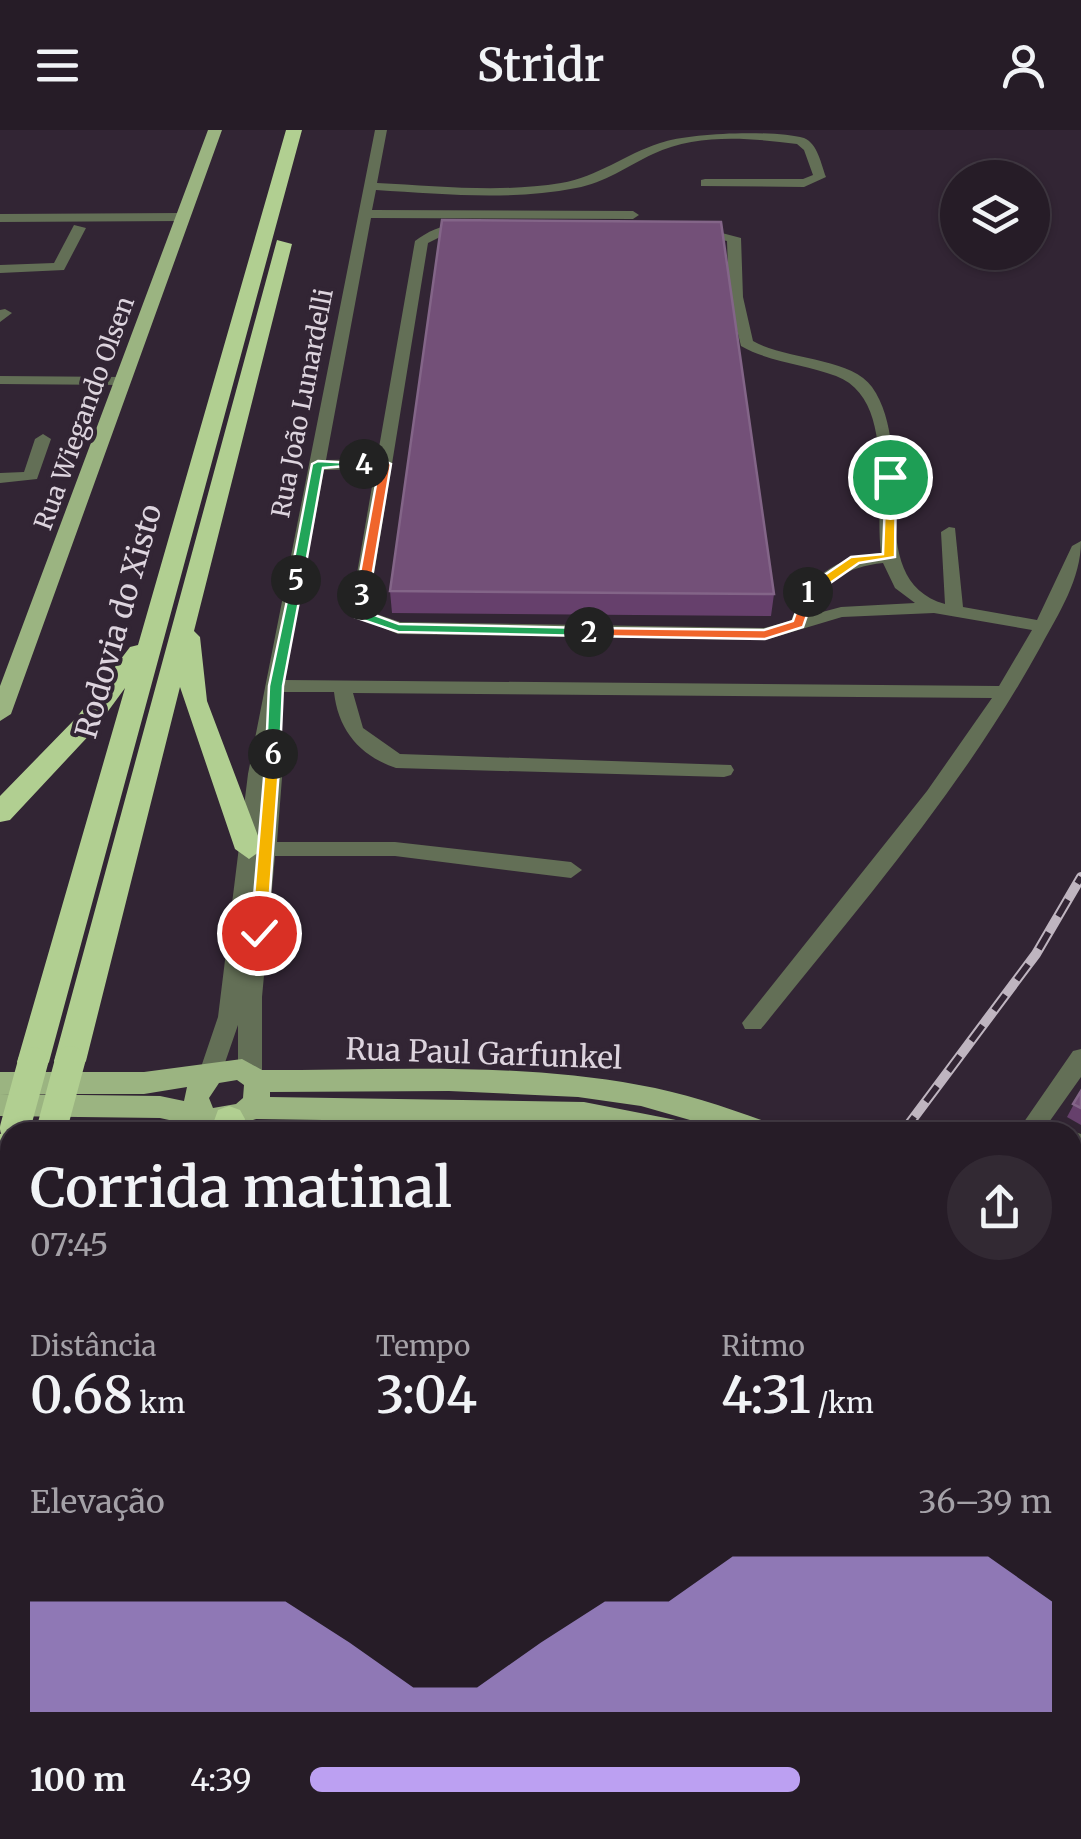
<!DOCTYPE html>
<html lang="pt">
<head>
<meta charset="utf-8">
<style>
	:root { --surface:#261c27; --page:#322933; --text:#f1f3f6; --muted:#a4a1a7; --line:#423a44; --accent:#bca0f2 }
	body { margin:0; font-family:Merriweather,serif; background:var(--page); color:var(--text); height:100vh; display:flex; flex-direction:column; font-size:38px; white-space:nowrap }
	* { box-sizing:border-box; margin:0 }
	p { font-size:32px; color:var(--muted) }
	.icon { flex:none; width:55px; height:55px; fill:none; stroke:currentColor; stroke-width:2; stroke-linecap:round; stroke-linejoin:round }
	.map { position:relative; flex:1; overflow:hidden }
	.details { position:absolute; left:0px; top:992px; width:1082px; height:718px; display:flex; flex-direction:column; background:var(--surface); border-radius:30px 30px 0 0; box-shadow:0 2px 8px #0004,0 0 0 2px var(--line) }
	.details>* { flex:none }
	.tools { position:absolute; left:940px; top:30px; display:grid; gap:20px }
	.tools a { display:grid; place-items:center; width:110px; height:110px; border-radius:50%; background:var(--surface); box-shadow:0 2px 8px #0004,0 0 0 2px var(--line); font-size:50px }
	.pin { position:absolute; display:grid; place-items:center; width:85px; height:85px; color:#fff; margin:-42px; border:5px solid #fff; border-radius:50%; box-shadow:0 2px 10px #0007 }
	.km { position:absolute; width:50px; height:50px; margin:-25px; border-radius:50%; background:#222; color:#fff; font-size:28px; line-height:50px; text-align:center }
	.round { display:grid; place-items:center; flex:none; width:105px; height:105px; border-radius:52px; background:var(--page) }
	.summary { display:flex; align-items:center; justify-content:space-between; height:170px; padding:0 30px }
	h1 { font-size:55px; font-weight:600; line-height:75px }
	.figures { display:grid; grid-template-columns:repeat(3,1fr); gap:15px; height:170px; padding:10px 30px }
	.figures div { display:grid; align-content:center }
	.figures b { font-size:50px; font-weight:600 }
	.figures small { font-size:28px; font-weight:400 }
	.figures p { font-size:28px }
	.chart { height:280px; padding:20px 30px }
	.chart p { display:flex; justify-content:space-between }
	.chart svg { width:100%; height:180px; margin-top:10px; fill:var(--accent); opacity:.7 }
	ul { padding:0 30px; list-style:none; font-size:32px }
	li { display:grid; grid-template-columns:160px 120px 1fr; align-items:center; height:75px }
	li i { height:25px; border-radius:12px; background:var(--accent) }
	header { display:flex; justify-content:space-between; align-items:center; height:130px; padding:0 30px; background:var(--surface); font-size:45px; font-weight:600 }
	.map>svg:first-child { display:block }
	.green { fill:#2b3c14 }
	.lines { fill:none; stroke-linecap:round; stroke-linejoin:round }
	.minor { fill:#636f56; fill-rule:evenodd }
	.major { fill:#9bb481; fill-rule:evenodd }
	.highway { fill:#b1cf91; fill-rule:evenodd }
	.rail-far1-casing { stroke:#bfb5c0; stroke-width:10 }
	.rail-casing { stroke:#bfb5c0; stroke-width:11 }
	.rail-far1 { stroke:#322534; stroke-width:6; stroke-dasharray:19; stroke-linecap:butt }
	.rail { stroke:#322534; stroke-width:8; stroke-dasharray:24; stroke-linecap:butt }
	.highway-bridge { stroke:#b1cf91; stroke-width:30 }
	.wall { fill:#66406c }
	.building { fill:#735078; stroke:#836588; stroke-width:2.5 }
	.split-1 { fill:#f5b400; stroke:#fff; stroke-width:2.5 }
	.split-2 { fill:#f0652b; stroke:#fff; stroke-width:2.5 }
	.split-3 { fill:#22a559; stroke:#fff; stroke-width:2.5 }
	.split-4 { fill:#f0652b; stroke:#fff; stroke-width:2.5 }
	.split-5 { fill:#22a559; stroke:#fff; stroke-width:2.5 }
	.split-6 { fill:#22a559; stroke:#fff; stroke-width:2.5 }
	.split-7 { fill:#f5b400; stroke:#fff; stroke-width:2.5 }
	.labels { text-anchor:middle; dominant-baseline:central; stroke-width:8; stroke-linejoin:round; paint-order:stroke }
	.far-street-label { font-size:25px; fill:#ddd4de; stroke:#322534 }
	.street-label { font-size:30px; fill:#ddd4de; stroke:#322534 }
</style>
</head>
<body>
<header><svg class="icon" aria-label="menu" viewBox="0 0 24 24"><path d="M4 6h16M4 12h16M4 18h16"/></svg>Stridr<svg class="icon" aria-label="person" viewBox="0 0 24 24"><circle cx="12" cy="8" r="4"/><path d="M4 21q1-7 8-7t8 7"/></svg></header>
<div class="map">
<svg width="1081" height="1709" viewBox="0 0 1081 1709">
	<rect width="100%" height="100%" fill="#322534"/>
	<!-- green -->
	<path class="green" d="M1073,1347H1081V1548L1072,1542Z"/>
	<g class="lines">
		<!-- minor -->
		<path class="minor" d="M375,0H387L377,53C438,56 501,63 561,53C598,47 625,24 660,13C691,2 774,0 804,8C818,14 821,34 826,47L804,57L701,56V50L705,49H803L813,45L804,20L797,14C750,8 698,3 653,24C627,36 605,53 576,58C510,71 442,64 376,60L372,80L633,81L639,85L633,89L371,88L326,330L377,329L415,111C432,98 455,89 475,99L468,103H448L428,113L368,481L400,492L764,498L791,491C808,446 834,428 881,423C874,372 897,269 836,246C805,234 771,233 741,216L729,167L727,111L690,103L688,100L695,96L741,108L743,167L753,211C786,230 851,227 872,257C919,324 860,450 945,474L941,402L949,397L955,398L963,477L1037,490L1072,416L1081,411C1081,449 1059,483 1041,516C965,655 860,776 761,899H745L742,893L927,661L992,568L353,563L363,598L400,624L731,635L734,640L731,645L724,647L396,638C360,626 338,600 334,562H283L271,629L280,630L283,635L277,712H395L571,732L582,740L571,748L395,726H275L262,867V943L258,950H242L238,943V895L219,950H203L199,943L218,887L248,644ZM375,339L350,484L398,504L765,510L842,487L934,483L1032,500L999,556L285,550L324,340ZM883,433L895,458L915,473L841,477L811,485C824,450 847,437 883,433Z
			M0,84L183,83L189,87L183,91L0,92Z
			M74,95L86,98L64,140L0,143V135L54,133Z
			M5,179L12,183L0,192V180Z
			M0,246L122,247L129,251L122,255L0,254Z
			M43,304L51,309L37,349L0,353V343L24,342L35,309Z
			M1081,919V947L1042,1002H1017L1073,921Z
			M1072,1001L1081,1004V1026L1072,1023V1002H1067Z
			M1072,1314H1081V1342H1072Z
			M1072,1672L1081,1675V1709L1061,1700H1072Z
			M401,1700H437L433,1709H397Z
			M585,1700H622L618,1709H581Z
			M703,1700H743L747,1709H707Z"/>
		<!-- major -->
		<path class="major" d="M208,0H222L11,584L0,591V556Z
			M242,929L262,940C388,940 515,932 639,955C685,963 728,978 772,994L776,1002H732L641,976L578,967L449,961L270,962V967L584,972L681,991L691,994L695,1002H627L584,994L256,989L219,1001L160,988L0,986V964L160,966L184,971L187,957L144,964H0V942H144ZM237,950L244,955L243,968L236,974L213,978L209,968L219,953Z
			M1072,1174L1081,1177V1203L1072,1201Z
			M1072,1218L1081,1221V1250L1072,1247Z"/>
		<!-- highway -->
		<path class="highway" d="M286,0H302L49,932L44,941L33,944L22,941L17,932L125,558L95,599L10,690L0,692V666L77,587L130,517L138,515Z
			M277,110L292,114L194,501L200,507L207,571L263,719L249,729L235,719L180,557L86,931L81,940L70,943L59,940L54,931Z
			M229,976L240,980L245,989L242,1002H210L218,980Z
			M10,1000L16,1002H10V1060L0,1063V1004Z
			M10,1144V1212L0,1215V1148Z
			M10,1420V1471L0,1475V1424Z"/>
		<!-- rail-far1 casing -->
		<g class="rail-far1-casing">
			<path id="rail-far1" d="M903,1002L1036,824L1081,747"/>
		</g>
		<!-- rail casing -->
		<g class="rail-casing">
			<path id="rail" d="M321,1709L328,1700"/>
		</g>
		<!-- rail-far1 -->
		<use href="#rail-far1" class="rail-far1"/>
		<!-- rail -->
		<use href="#rail" class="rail"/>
		<!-- highway-bridge -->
		<path class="highway-bridge" d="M15,998L33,932
			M52,998L70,931"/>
	</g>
	<!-- wall -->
	<path class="wall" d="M390,461L774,464L771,486L392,483Z
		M1081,961V995L1067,987Z
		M1072,1019L1081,1023V1076L1072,1071Z
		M821,1700H984L979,1709H832Z"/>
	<!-- building -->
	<path class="building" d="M442,90L721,92L774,464L390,461Z
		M1081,961V978L1073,974Z
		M1072,1019L1081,1023V1059L1072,1055Z
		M652,1700H663L673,1709H646Z
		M834,1700H984L979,1709H845Z"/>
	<!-- split-1 -->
	<path class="split-1" d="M886,345L896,347L895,427L859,433L813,465H804V459L851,427L883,424Z"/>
	<!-- split-2 -->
	<path class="split-2" d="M804,459L815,462L803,497L765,509L589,506L583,502L589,498L764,500L793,491Z"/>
	<!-- split-3 -->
	<path class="split-3" d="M362,461L369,465L366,482L399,494L589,498L596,502L589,506L398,502L354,487L356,465Z"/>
	<!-- split-4 -->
	<path class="split-4" d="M385,331L391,334L369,465L362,469L356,465L379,338L358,334Z"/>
	<!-- split-5 -->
	<path class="split-5" d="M318,331L369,334L323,338L303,450L296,454L290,450L312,334Z"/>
	<!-- split-6 -->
	<path class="split-6" d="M292,447L303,450L283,556L280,624L273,629L266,624L269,556Z"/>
	<!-- split-7 -->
	<path class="split-7" d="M273,619L280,624L267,803L259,809L251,803L266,624Z"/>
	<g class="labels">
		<!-- far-street labels -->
		<g class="far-street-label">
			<text transform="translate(302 273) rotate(-79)">Rua João Lunardelli</text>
			<text transform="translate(84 283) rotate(-70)">Rua Wiegando Olsen</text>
		</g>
		<!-- street labels -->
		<g class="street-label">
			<text transform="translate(118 491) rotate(-74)">Rodovia do Xisto</text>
			<text transform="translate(484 923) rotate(2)">Rua Paul Garfunkel</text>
		</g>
	</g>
</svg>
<div class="tools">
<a><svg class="icon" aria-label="layers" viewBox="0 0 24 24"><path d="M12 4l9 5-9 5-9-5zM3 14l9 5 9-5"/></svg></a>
</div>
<div class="pin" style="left:890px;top:347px;background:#1e9e55"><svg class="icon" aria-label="arrive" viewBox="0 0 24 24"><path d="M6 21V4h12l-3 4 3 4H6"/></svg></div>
<div class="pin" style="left:259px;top:803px;background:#d93025"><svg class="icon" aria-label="check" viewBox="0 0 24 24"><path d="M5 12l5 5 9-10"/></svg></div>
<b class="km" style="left:808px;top:462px">1</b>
<b class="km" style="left:589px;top:502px">2</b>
<b class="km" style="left:362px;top:465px">3</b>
<b class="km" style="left:364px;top:334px">4</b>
<b class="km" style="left:296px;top:450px">5</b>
<b class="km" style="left:273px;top:624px">6</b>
<section class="details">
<div class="summary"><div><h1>Corrida matinal</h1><p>07:45</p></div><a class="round"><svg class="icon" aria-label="share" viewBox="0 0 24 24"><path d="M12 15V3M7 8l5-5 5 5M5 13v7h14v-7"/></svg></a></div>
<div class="figures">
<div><p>Distância</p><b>0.68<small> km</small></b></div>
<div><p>Tempo</p><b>3:04</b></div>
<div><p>Ritmo</p><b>4:31<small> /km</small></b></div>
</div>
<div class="chart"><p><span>Elevação</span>36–39 m</p>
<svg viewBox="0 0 160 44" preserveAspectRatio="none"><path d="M0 44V17L10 17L20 17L30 17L40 17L50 27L60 38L70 38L80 27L90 17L100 17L110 6L120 6L130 6L140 6L150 6L160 17V44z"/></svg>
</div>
<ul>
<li><b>100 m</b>4:39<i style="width:66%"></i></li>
</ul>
</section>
</div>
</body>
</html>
